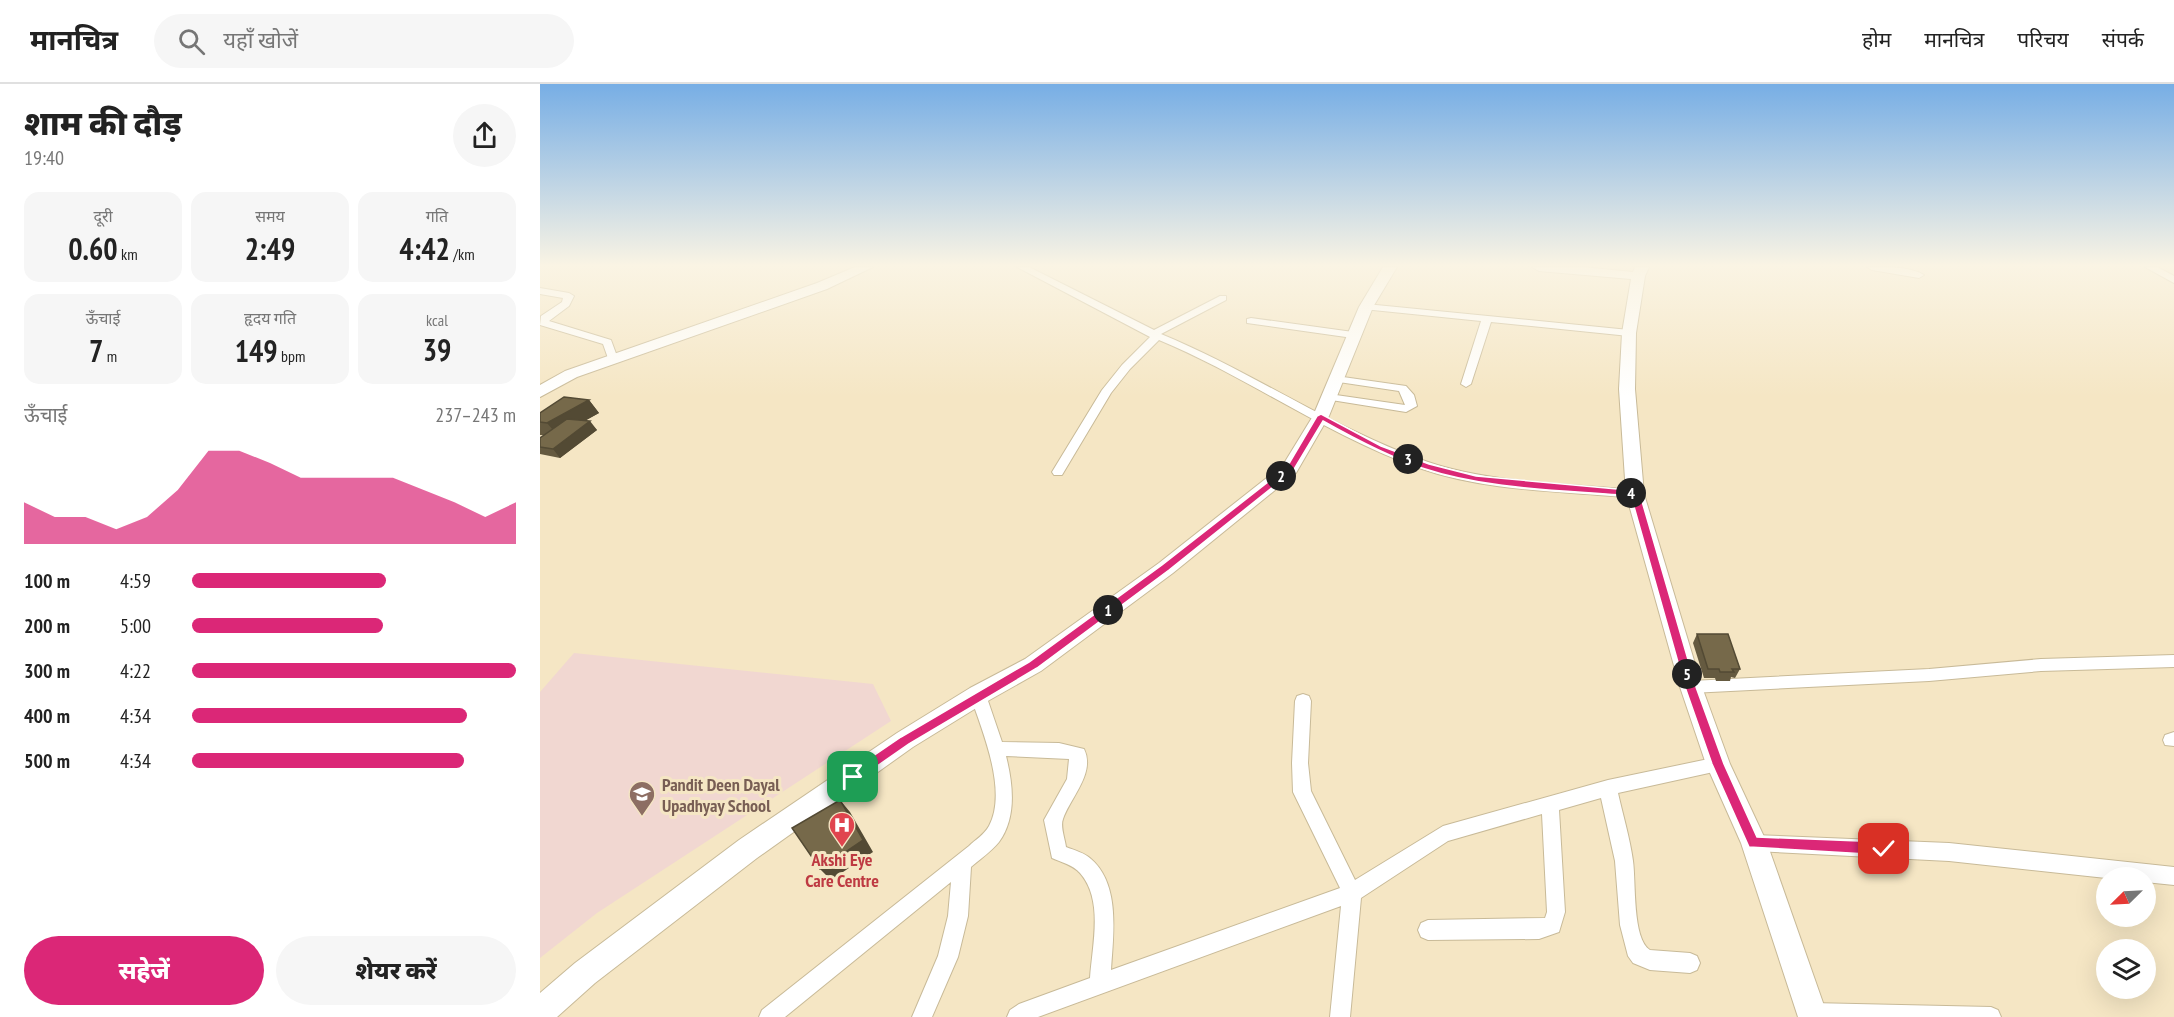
<!DOCTYPE html>
<html lang="hi">
<head>
<meta charset="utf-8">
<style>
	:root { --surface:#fff; --page:#f6f6f6; --text:#222; --muted:#767676; --line:#e0e0e0; --accent:#db2777 }
	body { margin:0; font-family:"PT Sans Narrow","Noto Sans Devanagari",sans-serif; background:var(--page); color:var(--text); height:100vh; display:flex; flex-direction:column; font-size:22px; white-space:nowrap }
	* { box-sizing:border-box; margin:0 }
	p { font-size:20px; color:var(--muted) }
	.icon { flex:none; width:33px; height:33px; fill:none; stroke:currentColor; stroke-width:2; stroke-linecap:round; stroke-linejoin:round }
	.map { position:relative; flex:1; overflow:hidden }
	.side { display:flex; flex-direction:column; background:var(--surface); width:540px }
	.side>* { flex:none }
	.needle { width:39px; rotate:246deg }
	.tools { position:absolute; left:1556px; top:783px; display:grid; gap:12px }
	.tools a { display:grid; place-items:center; width:60px; height:60px; border-radius:50%; background:var(--surface); box-shadow:0 6px 24px #0002; font-size:30px }
	.pin { position:absolute; display:grid; place-items:center; width:51px; height:51px; color:#fff; margin:-26px; border-radius:12px; box-shadow:0 3px 9px #0006 }
	.km { position:absolute; width:30px; height:30px; margin:-15px; border-radius:50%; background:#222; color:#fff; font-size:16px; line-height:30px; text-align:center }
	.round { display:grid; place-items:center; flex:none; width:63px; height:63px; border-radius:32px; background:var(--page) }
	.head { display:flex; align-items:center; justify-content:space-between; height:102px; padding:0 24px }
	h1 { font-size:33px; font-weight:800; line-height:45px }
	.stats { display:grid; grid-template-columns:repeat(3,1fr); gap:9px; height:102px; padding:6px 24px }
	.stats div { display:grid; align-content:center; border-radius:15px; background:var(--page); text-align:center }
	.stats b { font-size:30px; font-weight:800 }
	.stats small { font-size:16px; font-weight:400 }
	.stats p { font-size:16px }
	.chart { height:168px; padding:12px 24px }
	.chart p { display:flex; justify-content:space-between }
	.chart svg { width:100%; height:108px; margin-top:6px; fill:var(--accent); opacity:.7 }
	.button { display:flex; gap:12px; margin-top:auto; padding:12px 24px }
	.button a { flex:1; height:69px; border-radius:36px; background:var(--accent); color:#fff; font-size:24px; font-weight:800; line-height:69px; text-align:center }
	.button a+a { background:var(--page); color:var(--text) }
	ul { padding:0 24px; list-style:none; font-size:20px }
	li { display:grid; grid-template-columns:96px 72px 1fr; align-items:center; height:45px }
	li i { height:15px; border-radius:8px; background:var(--accent) }
	header { display:flex; align-items:center; gap:36px; box-sizing:border-box; height:84px; padding:0 30px; background:var(--surface); border-bottom:2px solid var(--line) }
	header strong { font-size:28px }
	nav { display:flex; gap:33px; margin-inline-start:auto; font-size:21px }
	.search { width:420px; height:54px; background:var(--page); display:flex; align-items:center; gap:15px; box-sizing:border-box; padding:0 21px; border-radius:33px; color:var(--muted); font-size:22px }
	main { display:flex; flex:1; min-height:0 }
	.map>svg:first-child { display:block }
	.education { fill:#f1d7d1 }
	.lines { fill:none; stroke-linecap:round; stroke-linejoin:round }
	.street-casing { stroke:#c8ba98; stroke-width:2 }
	.secondary-casing { stroke:#c8ba98; stroke-width:2 }
	.street { fill:#fff; fill-rule:evenodd }
	.secondary { fill:#fff; fill-rule:evenodd }
	.wall { fill:#655a40 }
	.shaded-wall { fill:#534a34 }
	.building { fill:#76694a; stroke:#534a34; stroke-width:1.5 }
	.route { fill:#db2777; stroke:#fff; stroke-width:1.5 }
	.labels { text-anchor:middle; dominant-baseline:central; stroke-width:6; stroke-linejoin:round; paint-order:stroke }
	.near-education-label { font-size:18px; font-weight:bold; fill:#785e54; stroke:#f5e6c4; text-anchor:start }
	.near-health-label { font-size:18px; font-weight:bold; fill:#be3a42; stroke:#f5e6c4 }
</style>
</head>
<body>
<header>
<strong>मानचित्र</strong>
<div class="search"><svg class="icon" aria-label="search" viewBox="0 0 24 24"><circle cx="10" cy="10" r="6"/><path d="M15 15l6 6"/></svg>यहाँ खोजें</div>
<nav><a>होम</a><a>मानचित्र</a><a>परिचय</a><a>संपर्क</a></nav>
</header>
<main>
<section class="side">
<div class="head"><div><h1>शाम की दौड़</h1><p>19:40</p></div><a class="round"><svg class="icon" aria-label="share" viewBox="0 0 24 24"><path d="M12 15V3M7 8l5-5 5 5M5 13v7h14v-7"/></svg></a></div>
<div class="stats">
<div><p>दूरी</p><b>0.60<small> km</small></b></div>
<div><p>समय</p><b>2:49</b></div>
<div><p>गति</p><b>4:42<small> /km</small></b></div>
</div>
<div class="stats">
<div><p>ऊँचाई</p><b>7<small> m</small></b></div>
<div><p>हृदय गति</p><b>149<small> bpm</small></b></div>
<div><p>kcal</p><b>39</b></div>
</div>
<div class="chart"><p><span>ऊँचाई</span>237–243 m</p>
<svg viewBox="0 0 160 44" preserveAspectRatio="none"><path d="M0 44V27L10 33L20 33L30 38L40 33L50 22L60 6L70 6L80 11L90 17L100 17L110 17L120 17L130 22L140 27L150 33L160 27V44z"/></svg>
</div>
<ul>
<li><b>100 m</b>4:59<i style="width:60%"></i></li>
<li><b>200 m</b>5:00<i style="width:59%"></i></li>
<li><b>300 m</b>4:22<i style="width:100%"></i></li>
<li><b>400 m</b>4:34<i style="width:85%"></i></li>
<li><b>500 m</b>4:34<i style="width:84%"></i></li>
</ul>
<div class="button"><a>सहेजें</a><a>शेयर करें</a></div>
</section>
<div class="map">
<svg width="1634" height="933" viewBox="0 0 1634 933">
	<rect width="100%" height="100%" fill="#f5e6c4"/>
	<!-- education -->
	<path class="education" d="M34,569L333,600L351,637L57,829L0,874V608Z"/>
	<g class="lines">
		<!-- street casing -->
		<g class="street-casing">
			<path id="street" d="M477,183H489L614,246L680,212H686V216L621,250C713,288 795,346 888,378C949,399 1030,400 1095,406L1101,410L1095,414C1024,407 947,408 879,384C788,352 708,293 619,256L590,285L571,309L522,391H514L512,388L562,306L582,281L610,253Z
				M1327,183C1344,183 1370,182 1384,191L1379,194L1332,186Z
				M1605,183H1617L1634,192V199Z
				M0,204L29,209L34,212L29,222L9,237L71,256L78,275L77,277H69L63,260L0,241L1,232L22,218L23,214L0,210Z
				M826,220L1089,246L1094,249L1089,252L951,238L931,300L926,303L921,300L941,237L823,225V221Z
				M711,234L813,248L818,251L813,254L707,239V235Z
				M796,292L866,302L874,311L877,322L866,328L785,315L783,313L789,310L865,321L859,307L792,297V293Z
				M1634,571V583L1501,587L1389,597L1151,609L1145,607L1143,603L1145,599L1151,597L1389,585L1501,575Z
				M438,605L444,606L446,611L462,658L519,659L544,665C556,689 530,714 523,735C520,742 525,755 526,763C534,766 545,769 551,775C581,801 573,852 571,886L800,804L753,708L752,679L755,617L757,612L763,610L769,612L771,617L768,679L771,707L815,796L903,742L1068,696L1178,673L1184,675L1186,680L1184,685L1178,687L1078,709C1083,732 1090,754 1093,777C1096,798 1092,855 1110,866L1150,869L1157,872L1160,879L1157,886L1150,889L1110,886L1093,879L1088,872L1080,841L1075,777L1061,714L1019,726L1025,828L1019,848L999,855L888,856L881,853L878,846L881,839L888,836L1005,834L1007,828L1002,730L908,757L821,814L810,933H790L801,822L498,933H467L470,926L479,920L550,894C552,862 564,816 540,789C533,781 521,778 512,774L504,736L527,695L529,675L466,672C473,700 477,733 459,758C452,767 440,775 431,783L428,832L418,873L392,933H372L398,872L408,832L411,798L245,933H219L222,926L429,762C435,756 444,751 449,742C468,707 442,646 430,611L432,606Z
				M1634,648V662L1625,661L1623,656L1625,651Z
				M1214,751L1409,759L1634,783V801L1605,798V794H1566L1409,777L1214,767L1208,765L1205,759L1208,753Z
				M1271,919L1451,923L1458,926L1461,933H1262L1261,929L1264,922Z"/>
		</g>
		<!-- secondary casing -->
		<g class="secondary-casing">
			<path id="secondary" d="M315,183H333L287,205L37,293L0,313V301L25,287L277,199Z
				M843,183H857L833,223L789,332L756,389L633,489L501,587L446,618L373,663L217,774L55,899L17,933H0V909L35,879L199,756L357,649L430,604L485,575L619,479L743,381L773,332L819,223Z
				M992,183H1042L1093,188L1095,183H1109L1105,192L1096,249L1095,305L1104,410L1162,603L1190,680L1227,759L1288,933H1258L1201,759L1166,680L1140,603L1086,410L1079,305L1082,249L1091,195L999,187Z"/>
		</g>
		<!-- street -->
		<use href="#street" class="street"/>
		<!-- secondary -->
		<use href="#secondary" class="secondary"/>
	</g>
	<!-- wall -->
	<path class="wall" d="M49,316L59,329L46,336L57,346L20,374L0,370V354L4,351H0V329Z
		M1157,550L1200,585L1195,594L1191,593L1190,597H1176L1175,594H1164L1153,559Z"/>
	<!-- shaded-wall -->
	<path class="shaded-wall" d="M49,316L59,329L18,352L7,339Z
		M50,337L57,346L20,374L13,365Z
		M300,716L310,728L333,768L291,796L280,785Z"/>
	<!-- building -->
	<path class="building" d="M24,313L49,316L7,339L0,338V329Z
		M27,335L50,337L13,365L0,363V354Z
		M1157,550H1188L1200,585H1192L1194,588H1180L1179,585H1168Z
		M300,716L323,756L280,785L252,744Z"/>
	<!-- sky -->
	<linearGradient id="sky" x2="0" y2="1"><stop stop-color="#77aee5"/><stop offset="0.58" stop-color="#faf4e4"/><stop offset="1" stop-color="#faf4e4" stop-opacity="0"/></linearGradient>
	<rect width="1634" height="313" fill="url(#sky)"/>
	<!-- route -->
	<path class="route" d="M781,330L841,362L889,380L936,392L1099,407L1156,603L1184,680L1217,753L1344,758L1349,760L1351,765L1349,769L1344,771L1209,763L1172,680L1145,603L1091,412C1023,406 948,406 882,384C847,372 815,355 783,337L753,387L629,486L497,584L369,660L317,696H308V689L361,653L489,578L622,481L747,383L777,332Z"/>
	<!-- icons -->
	<defs>
		<g id="school-pin" transform="scale(1.35)"><path d="M0 17L-7.5 6A9.5 9.5 0 1 1 7.5 6Z" fill="#8d6e63" stroke="#f5e6c4"/><path d="M0-5L7-2L0 1L-7-2ZM-4 1L0 2.5L4 1V4Q0 6-4 4Z" fill="#fff"/></g>
		<g id="hospital-pin" transform="scale(1.35)"><path d="M0 17L-7.5 6A9.5 9.5 0 1 1 7.5 6Z" fill="#e0444e" stroke="#f5e6c4"/><path d="M-5-5h3v3.5h4V-5h3V5h-3V1.5h-4V5h-3Z" fill="#fff"/></g>
	</defs>
	<g fill-rule="evenodd">
		<use href="#school-pin" x="102" y="710"/>
		<use href="#hospital-pin" x="302" y="741"/>
	</g>
	<g class="labels">
		<!-- near-education labels -->
		<g class="near-education-label">
			<text x="122" y="700">Pandit Deen Dayal<tspan x="122" dy="21">Upadhyay School</tspan></text>
		</g>
		<!-- near-health labels -->
		<g class="near-health-label">
			<text x="302" y="775">Akshi Eye<tspan x="302" dy="21">Care Centre</tspan></text>
		</g>
	</g>
</svg>
<div class="tools">
<a><svg class="needle" viewBox="-14 -14 28 28"><path d="M0-13l5 13h-10z" fill="#e53935"/><path d="M0 13l5-13h-10z" fill="#767676"/></svg></a>
<a><svg class="icon" aria-label="layers" viewBox="0 0 24 24"><path d="M12 4l9 5-9 5-9-5zM3 14l9 5 9-5"/></svg></a>
</div>
<div class="pin" style="left:313px;top:693px;background:#1e9e55"><svg class="icon" aria-label="arrive" viewBox="0 0 24 24"><path d="M6 21V4h12l-3 4 3 4H6"/></svg></div>
<div class="pin" style="left:1344px;top:765px;background:#d93025"><svg class="icon" aria-label="check" viewBox="0 0 24 24"><path d="M5 12l5 5 9-10"/></svg></div>
<b class="km" style="left:568px;top:526px">1</b>
<b class="km" style="left:741px;top:392px">2</b>
<b class="km" style="left:868px;top:375px">3</b>
<b class="km" style="left:1091px;top:409px">4</b>
<b class="km" style="left:1147px;top:590px">5</b>
</div>
</main>
</body>
</html>
